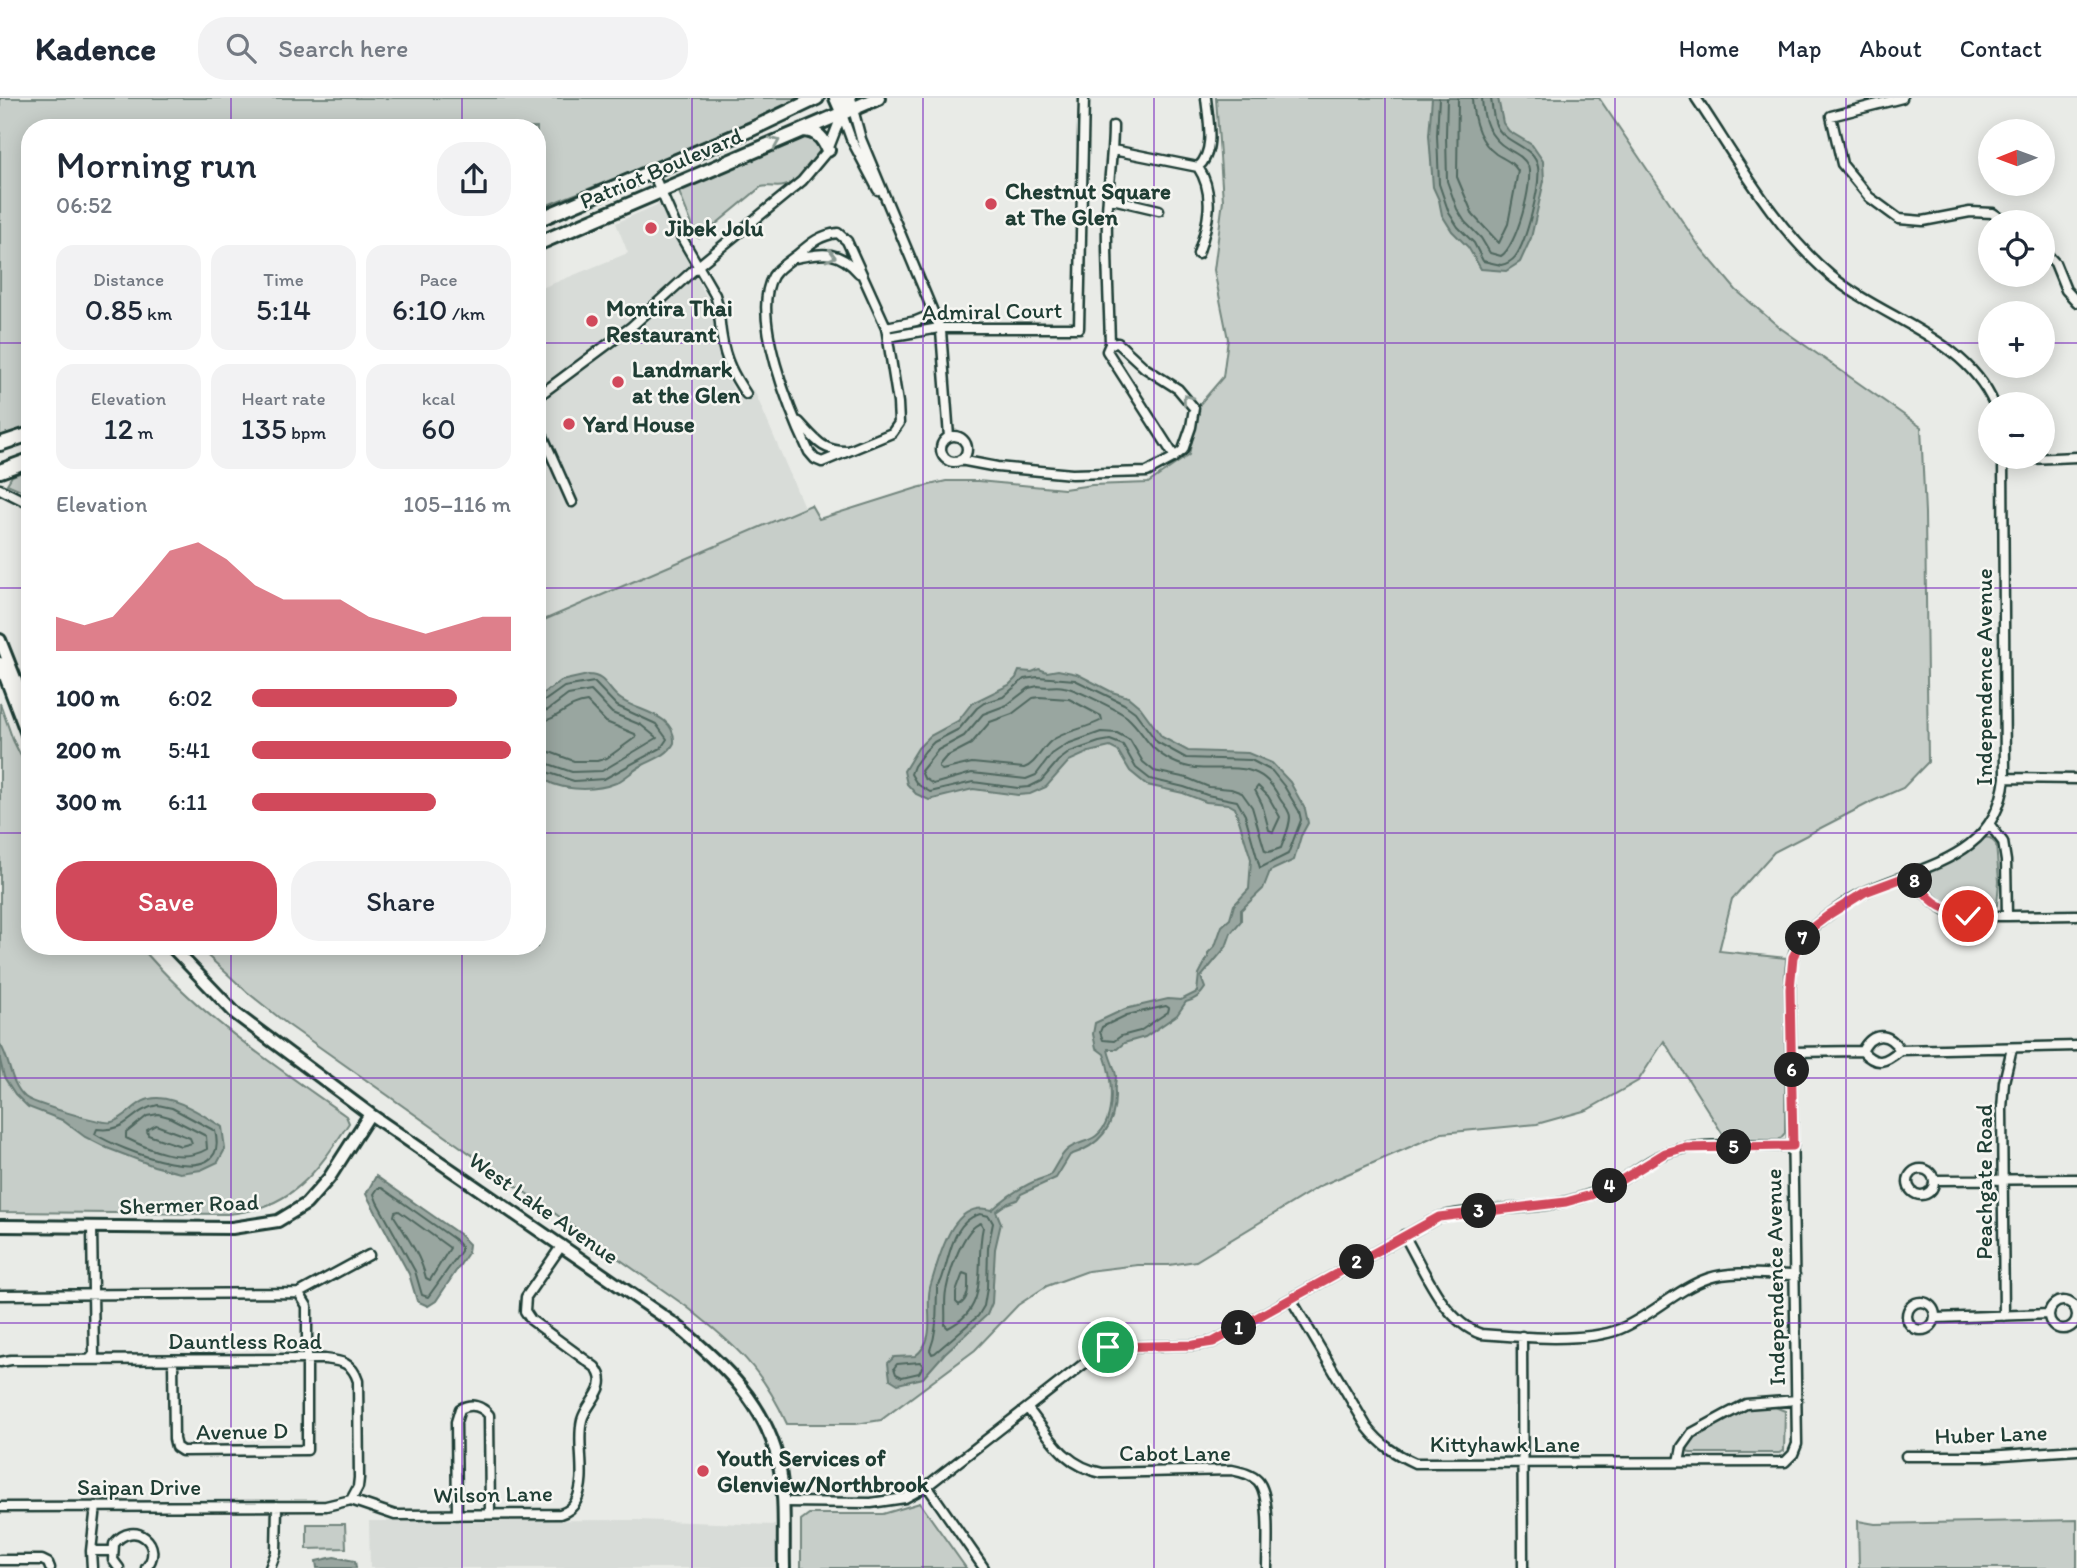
<!DOCTYPE html>
<html lang="en">
<head>
<meta charset="utf-8">
<style>
	:root { --surface:#fff; --page:#f2f2f3; --text:#1f2937; --muted:#747a83; --line:#e0e1e3; --accent:#d1495b }
	body { margin:0; font-family:Itim,sans-serif; background:var(--page); color:var(--text); height:100vh; display:flex; flex-direction:column; font-size:26px; white-space:nowrap }
	* { box-sizing:border-box; margin:0 }
	p { font-size:23px; color:var(--muted) }
	.icon { flex:none; width:38px; height:38px; fill:none; stroke:currentColor; stroke-width:2; stroke-linecap:round; stroke-linejoin:round }
	.map { position:relative; flex:1; overflow:hidden }
	.side { position:absolute; left:21px; top:21px; width:525px; height:836px; display:flex; flex-direction:column; background:var(--surface); border-radius:28px; box-shadow:0 4px 18px #0003 }
	.side>* { flex:none }
	.needle { width:46px; rotate:269deg }
	.tools { position:absolute; left:1978px; top:21px; display:grid; gap:14px }
	.tools a { display:grid; place-items:center; width:77px; height:77px; border-radius:50%; background:var(--surface); box-shadow:0 4px 18px #0003; font-size:35px }
	.pin { position:absolute; display:grid; place-items:center; width:60px; height:60px; color:#fff; margin:-30px; border:4px solid #fff; border-radius:50%; box-shadow:0 2px 7px #0007 }
	.km { position:absolute; width:35px; height:35px; margin:-18px; border-radius:50%; background:#222; color:#fff; font-size:19px; line-height:35px; text-align:center }
	.round { display:grid; place-items:center; flex:none; width:74px; height:74px; border-radius:28px; background:var(--page) }
	.headline { display:flex; align-items:center; justify-content:space-between; height:119px; padding:0 35px }
	h1 { font-size:38px; font-weight:600; line-height:52px }
	.metrics { display:grid; grid-template-columns:repeat(3,1fr); gap:10px; height:119px; padding:7px 35px }
	.metrics div { display:grid; align-content:center; border-radius:18px; background:var(--page); text-align:center }
	.metrics b { font-size:30px; font-weight:600 }
	.metrics small { font-size:19px; font-weight:400 }
	.metrics p { font-size:19px }
	.chart { height:196px; padding:14px 35px }
	.chart p { display:flex; justify-content:space-between }
	.chart svg { width:100%; height:126px; margin-top:7px; fill:var(--accent); opacity:.7 }
	.cta { display:flex; gap:14px; margin-top:auto; padding:14px 35px }
	.cta a { flex:1; height:80px; border-radius:28px; background:var(--accent); color:#fff; font-size:28px; font-weight:600; line-height:80px; text-align:center }
	.cta a+a { background:var(--page); color:var(--text) }
	ul { padding:0 35px; list-style:none; font-size:23px }
	li { display:grid; grid-template-columns:112px 84px 1fr; align-items:center; height:52px }
	li i { height:18px; border-radius:9px; background:var(--accent) }
	header { display:flex; align-items:center; gap:42px; box-sizing:border-box; height:98px; padding:0 35px; background:var(--surface); border-bottom:2px solid var(--line) }
	header strong { font-size:33px }
	nav { display:flex; gap:38px; margin-inline-start:auto; font-size:24px }
	.search { width:490px; height:63px; background:var(--page); display:flex; align-items:center; gap:18px; box-sizing:border-box; padding:0 24px; border-radius:28px; color:var(--muted); font-size:26px }
	.map>svg:first-child { display:block }
	.built { fill:#d8dcd8 }
	.green { fill:#c7cec9; stroke:#73867e; stroke-width:2 }
	.water { fill:#99a6a0; stroke:#687c75; stroke-width:2 }
	.lines { fill:none; stroke-linecap:round; stroke-linejoin:round }
	.shore { stroke:#50675f; stroke-width:2 }
	.minor-casing { stroke:#1f3d34; stroke-width:13 }
	.tertiary-casing { stroke:#1f3d34; stroke-width:16 }
	.secondary-casing { stroke:#1f3d34; stroke-width:18 }
	.minor { stroke:#f6f6f2; stroke-width:8 }
	.tertiary { stroke:#f6f6f2; stroke-width:10 }
	.secondary { stroke:#f6f6f2; stroke-width:12 }
	.oneway { stroke:#8a9a93 }
	.route-casing { stroke:#fff; stroke-width:14 }
	.route { stroke:#d1495b; stroke-width:9 }
	.grid { fill:none; stroke:#7b2cbf; stroke-width:2; stroke-opacity:0.55 }
	.poi-dot { fill:#d1495b; stroke:#f6f6f2; stroke-width:2.5 }
	.labels { text-anchor:middle; dominant-baseline:central; stroke-width:5; stroke-linejoin:round; paint-order:stroke }
	.street-label { font-size:23px; fill:#1f3d34; stroke:#f6f6f2 }
	.poi-label { font-size:23px; font-weight:bold; fill:#1f3d34; stroke:#f6f6f2; text-anchor:start }
</style>
</head>
<body>
<header>
<strong>Kadence</strong>
<div class="search"><svg class="icon" aria-label="search" viewBox="0 0 24 24"><circle cx="10" cy="10" r="6"/><path d="M15 15l6 6"/></svg>Search here</div>
<nav><a>Home</a><a>Map</a><a>About</a><a>Contact</a></nav>
</header>
<div class="map">
<svg width="2077" height="1470" viewBox="0 0 2077 1470">
	<rect width="100%" height="100%" fill="#e9ebe7"/>
	<filter id="ink" filterUnits="userSpaceOnUse"><feTurbulence type="fractalNoise" baseFrequency=".0143" numOctaves="2"/><feDisplacementMap in="SourceGraphic" scale="14" xChannelSelector="R" yChannelSelector="G"/><feConvolveMatrix kernelMatrix="1 2 1 2 8 2 1 2 1" color-interpolation-filters="sRGB"/></filter>
	<g filter="url(#ink)">
		<!-- built -->
		<path class="built" d="M659,106L713,212V240L736,299L754,292L804,409L537,525V192L628,155L616,125Z
			M636,1422L775,1427L776,1470H370L369,1423Z"/>
		<!-- green -->
		<path class="green" d="M0,0H803L642,70L537,111V30H30V330L0,340Z
			M1216,0H1599L1699,148L1736,192L1779,229L1921,329L1925,415L1928,664L1903,690L1873,703L1774,754L1732,801L1719,853L1786,860L1785,1035L1779,1042L1727,1043L1664,943L1638,983L1587,1012L1537,1026L1442,1035L1320,1088L1196,1163L1169,1167H1138L1088,1173L1047,1188L1018,1207L975,1252L881,1322L856,1326H787C762,1270 734,1246 687,1209L287,926L247,894L198,849H537V525L811,407L819,421L917,390L946,383H978L1064,391L1092,387L1148,385L1189,357L1199,307L1223,279L1228,241L1214,172L1223,102Z
			M816,35L821,51C812,63 800,84 784,88C777,90 769,87 761,89L699,140L697,139L679,94L680,88Z
			M30,371V396L7,386L12,378Z
			M0,605L13,642L30,676V849H141C198,917 274,967 346,1018L349,1025C316,1075 292,1111 227,1116L0,1114Z
			M1982,739L1990,740L1996,746L1999,783L1997,807L1993,812C1958,812 1942,813 1920,783L1923,775L1953,762Z
			M1775,1309L1785,1313L1784,1353L1779,1355H1690L1685,1349C1696,1331 1727,1317 1747,1311C1756,1309 1766,1310 1775,1309Z
			M920,1405L966,1470H801V1422L809,1416H883Z
			M2077,1422V1470H1859L1858,1423L1875,1426Z
			M307,1426H345L346,1450L307,1451Z"/>
		<!-- water -->
		<path class="water" d="M1432,0H1498L1503,25L1509,33L1532,47L1543,63L1544,83L1531,140L1520,164L1506,173L1481,171L1468,149L1452,133L1442,117L1439,102L1433,89L1429,37Z
			M1039,571L1047,574L1058,572L1077,576L1112,594L1128,599L1140,609L1162,639L1188,653L1248,655L1272,665L1290,684L1305,711L1308,725L1301,738L1294,762L1270,773L1263,791L1241,812V823L1231,835L1226,849L1201,879L1205,890C1201,897 1194,902 1186,904L1177,917L1145,939L1124,945L1117,951H1108C1109,960 1115,969 1116,978C1116,983 1114,989 1115,995C1116,1028 1100,1048 1070,1057L1056,1080L1021,1096L1017,1102L1006,1106L996,1113L1001,1125L995,1151L992,1205L987,1217L945,1255L923,1280L898,1286L890,1281L888,1265L894,1259L915,1258C940,1239 923,1209 931,1186C940,1158 952,1100 992,1112C1008,1097 1029,1084 1049,1078C1055,1071 1058,1060 1067,1052C1075,1045 1088,1044 1096,1038C1117,1022 1112,978 1104,956L1096,950L1093,936L1095,925L1125,911L1168,901L1181,902L1197,894L1199,876L1208,859V855L1215,848L1222,828L1230,821L1234,807L1249,791L1251,761L1235,710L1228,706L1206,704L1183,695L1147,687L1130,673L1118,653L1110,649L1089,654L1069,663L1046,689L1030,696L1018,697L973,691L929,702L916,696L907,686L904,673L918,650L930,638L958,623L972,605L1009,587L1016,580L1019,573L1032,574Z
			M588,577C607,577 608,594 622,602C639,614 676,616 674,645C668,657 655,661 643,667C633,672 626,680 616,685C594,694 554,694 537,675V600L561,583Z
			M0,946C11,963 9,984 25,999C32,1005 104,1027 112,1024C130,1018 138,999 158,1000C180,1001 205,1018 222,1029L225,1051L218,1064L201,1072L180,1075L154,1068L107,1050L85,1039L62,1022L28,1009L15,996L4,979L0,962Z
			M376,1078L459,1136L469,1146L468,1155L436,1203L428,1208L417,1203L409,1176L366,1096Z
			M334,1459L355,1463L356,1470H317L316,1463Z"/>
		<g class="lines">
			<!-- shore -->
			<path class="shore" d="M1439,0L1437,37L1439,86L1449,115L1458,129L1474,145L1483,163L1501,167C1506,166 1511,164 1515,159C1526,145 1541,87 1538,69C1534,47 1504,46 1496,27C1493,19 1492,8 1491,0
				M1447,0L1446,37L1447,83L1457,111L1465,124L1481,140L1490,155L1501,158C1516,150 1534,84 1528,68C1524,59 1515,55 1508,51C1488,39 1483,21 1482,0
				M1458,0L1457,79L1473,117L1499,145L1508,126L1518,73C1513,64 1504,61 1496,56C1478,43 1473,21 1472,0
				M1038,579L1075,582L1124,606L1135,614L1157,644L1186,660L1251,662L1272,673L1284,688L1299,713L1301,722L1288,756L1260,770L1245,717L1237,703L1207,697L1184,689L1150,681L1136,670L1123,647L1110,642L1099,644L1070,654L1058,663L1041,683L1029,689L1018,690L973,684L930,694L917,686L911,676L914,668L925,653L934,644L959,631L977,610L984,605L1003,599L1024,581Z
				M1038,588C1047,590 1056,587 1064,589C1076,591 1118,612 1127,619C1146,636 1145,649 1172,663C1212,684 1256,649 1280,701C1283,706 1287,709 1289,715C1293,722 1284,741 1281,750L1269,754L1265,753L1252,709L1242,695L1231,691L1209,689L1187,680L1154,673L1143,664L1130,642L1117,635L1101,634L1067,646L1052,656L1036,677L1026,681L972,675L933,686L924,680L921,673L938,652L964,638L983,616L1007,607L1029,590Z
				M1039,599L1069,601L1101,618L1102,622C1086,631 1066,632 1051,643C1041,651 1036,666 1024,670L972,665L942,672L939,670V667L946,659L971,646L990,624L1012,616L1033,600Z
				M537,605L543,604L564,589L594,584L617,608L656,626L667,641L661,650L604,681L574,683L537,671
				M537,614L548,612L568,597L591,593L612,615L641,627L657,640L602,673L572,674L537,662
				M537,624C557,623 567,606 587,604L606,624L635,636L636,639L607,660L597,663H574L547,653L537,652
				M1258,688L1268,698L1280,719L1273,734L1269,732L1262,706L1255,692Z
				M1166,908L1169,910L1168,914L1140,933L1121,938L1114,943L1103,942L1100,934L1102,929L1127,917Z
				M158,1007L172,1010L215,1033C232,1098 118,1051 95,1036L97,1031C129,1035 130,1012 158,1007Z
				M158,1016L169,1019L206,1038L207,1051C182,1066 150,1052 126,1040V1035L147,1018Z
				M156,1027L190,1040L192,1045L181,1048L148,1037L147,1032Z
				M378,1090H382L454,1141L461,1149V1153L428,1199L422,1197L415,1173L377,1104L374,1096Z
				M399,1113L450,1150L430,1182L426,1180C421,1158 406,1137 394,1118L395,1114Z
				M980,1116L989,1118L993,1125L988,1150L987,1190L984,1208L978,1218L935,1255L932,1256L930,1252C938,1232 936,1214 937,1193C937,1184 937,1191 941,1183C950,1160 951,1124 980,1116Z
				M981,1125L983,1129C974,1169 992,1208 948,1230L945,1227C946,1216 944,1203 946,1193C949,1176 963,1130 981,1125Z
				M963,1175L968,1177C968,1188 970,1201 959,1207L956,1204V1194Z
				M920,1264L923,1268L919,1275L902,1279L896,1276L894,1270L897,1266Z"/>
			<!-- minor casing -->
			<g class="minor-casing">
				<path id="minor" d="M1696,0C1737,61 1773,128 1830,177C1882,221 1965,239 1994,306
					M1902,0L1831,18L1842,66L1869,99L1899,121L1923,123L1970,114L1993,115L2006,124
					M853,11L861,41L941,233L949,339
					M842,16L851,41L878,92
					M1113,52L1198,69C1216,96 1208,127 1198,156
					M1198,69C1216,54 1208,21 1206,0
					M652,73L679,135L715,197C720,211 719,225 722,240C725,262 734,278 746,296
					M1108,100L1159,112
					M838,135L847,143L886,229L898,305L899,325L892,335L822,364L815,361L809,354C791,316 750,217 773,178C778,170 789,163 797,157C811,145 820,137 838,135Z
					M2042,151L2055,165L2066,192L2077,204
					M795,160C823,155 838,151 859,175
					M886,229L916,223L933,216
					M888,239L939,230H1079L1084,0
					M1110,246C1109,203 1106,159 1107,115C1108,86 1113,57 1113,28
					M537,299L631,229L698,168L802,83L828,52L842,16L844,0
					M799,324C815,341 822,354 848,353
					M537,325L572,404
					M941 351a13 13 0 1 1 26 0a13 13 0 1 1-26 0Z
					M960,362L997,369L1072,376L1147,374L1173,360L1183,352L1191,329L1194,310L1178,291L1145,270L1118,245L1110,246L1107,253L1173,356V360
					M2003,362L2077,359
					M0,391L30,406
					M2005,680L2077,681
					M1990,727L2003,744L2006,763L2007,818L2077,817
					M1911,777C1942,821 1956,818 2007,818
					M1900,952L2077,948
					M1791,954L1862,953C1876,968 1885,965 1900,952C1888,933 1872,934 1862,953
					M1908 1084a13 13 0 1 1 26 0a13 13 0 1 1-26 0Z
					M1934,1082L2077,1081
					M1404,1137C1424,1171 1443,1223 1481,1236C1518,1239 1587,1245 1620,1231C1651,1218 1677,1191 1709,1180C1735,1172 1767,1177 1795,1177
					M0,1197L299,1195L369,1157
					M1291,1201L1367,1329C1381,1347 1395,1356 1415,1365L1785,1364L1793,1356L1797,1346L1790,891C1791,881 1790,869 1793,859C1797,843 1809,832 1822,822C1835,812 1851,800 1867,793C1928,766 1996,759 2005,680L2003,359
					M2049 1217a14 14 0 1 1 28 0a14 14 0 1 1-28 0Z
					M1907 1218a14 14 0 1 1 28 0a14 14 0 1 1-28 0Z
					M2004,1218L2002,1011L2004,984L2012,950
					M1936,1220L2049,1216
					M1522,1238L1523,1470
					M90,1261L94,1256L92,1130
					M173,1262L174,1341L176,1349L182,1353L307,1352V1208L299,1195
					M0,1264L11,1262L324,1261C341,1263 352,1264 358,1283L359,1380L358,1389L351,1402
					M1028,1311C1050,1339 1064,1368 1102,1375L1232,1372C1241,1374 1251,1376 1258,1383C1271,1398 1267,1449 1267,1470
					M1906,1358H1988L2077,1352
					M1679,1364L1682,1349L1692,1335L1725,1317L1746,1306L1797,1302
					M927,1388L984,1470
					M783,1404L871,1405L905,1400L927,1388L1090,1261L1109,1249L1194,1247L1213,1244L1439,1119C1481,1109 1526,1113 1568,1103C1585,1099 1602,1093 1618,1084C1634,1075 1647,1063 1664,1056C1695,1042 1757,1049 1793,1048
					M0,1409L326,1408L351,1402L395,1417L560,1416C567,1414 573,1410 576,1403C588,1379 576,1347 582,1322C587,1303 612,1289 595,1269L531,1222L525,1213L526,1199L562,1147
					M457,1417L456,1324L460,1311C471,1305 481,1307 489,1317L490,1416
					M91,1453H112
					M0,1462H42L48,1465L50,1470
					M92,1470L91,1453L96,1408
					M119,1470L113,1462L114,1446C134,1420 166,1447 146,1470
					M270,1470L276,1454L277,1408"/>
			</g>
			<!-- tertiary casing -->
			<g class="tertiary-casing">
				<path id="tertiary" d="M835,0L842,16
					M850,0L853,11
					M0,542L30,618
					M0,565L30,644
					M172,849L236,916L370,1016L676,1227C722,1265 767,1306 779,1367C786,1400 783,1437 784,1470
					M0,1128L232,1130L278,1123L306,1106L329,1080L370,1016"/>
			</g>
			<!-- secondary casing -->
			<g class="secondary-casing">
				<path id="secondary" d="M804,32C817,33 823,40 828,52
					M537,122L752,31L817,0
					M537,146L878,0
					M0,346L30,336
					M0,373L30,362"/>
			</g>
			<!-- minor -->
			<use href="#minor" class="minor"/>
			<!-- tertiary -->
			<use href="#tertiary" class="tertiary"/>
			<!-- secondary -->
			<use href="#secondary" class="secondary"/>
		</g>
		<!-- one-way arrows -->
		<defs><path id="oneway-chevron" d="M-2-3.5L2.5 0L-2 3.5" fill="none" stroke-width="1.6" stroke-linecap="round" stroke-linejoin="round" transform="scale(1.75)"/></defs>
		<g class="oneway">
			<use href="#oneway-chevron" transform="translate(775 44) rotate(-23)"/>
			<use href="#oneway-chevron" transform="translate(831 158) rotate(15)"/>
			<use href="#oneway-chevron" transform="translate(1187 301) rotate(-129)"/>
		</g>
	</g>
	<g class="lines" filter="url(#ink)">
		<!-- route casing -->
		<g class="route-casing">
			<path id="route" d="M1108,1249L1194,1247L1213,1244L1439,1119L1566,1104L1591,1097L1618,1084L1665,1055L1683,1050L1793,1048L1790,891L1793,859L1805,835L1830,816L1865,794L1911,777C1929,803 1937,810 1968,818"/>
		</g>
		<!-- route -->
		<use href="#route" class="route"/>
	</g>
	<!-- grid -->
	<path class="grid" d="M231,0V30M462,0V30M692,0V1470M923,0V1470M1154,0V1470M1385,0V1470M1615,0V1470M1846,0V1470M0,245H30M537,245H1990M2042,245H2077M0,490H30M537,490H2077M0,735H30M537,735H2077M231,849V1470M462,849V1470M0,980H2077M0,1225H2077"/>
	<!-- markers -->
	<g class="poi-dot">
		<circle cx="991" cy="106" r="7"/>
		<circle cx="651" cy="130" r="7"/>
		<circle cx="592" cy="223" r="7"/>
		<circle cx="618" cy="284" r="7"/>
		<circle cx="569" cy="326" r="7"/>
		<circle cx="703" cy="1373" r="7"/>
	</g>
	<g class="labels">
		<!-- street labels -->
		<g class="street-label">
			<text transform="translate(661 70) rotate(-23)">Patriot Boulevard</text>
			<text transform="translate(992 213) rotate(-1)">Admiral Court</text>
			<text transform="translate(1984 579) rotate(-90)">Independence Avenue</text>
			<text transform="translate(1984 1084) rotate(-90)">Peachgate Road</text>
			<text transform="translate(189 1106) rotate(-2)">Shermer Road</text>
			<text transform="translate(544 1110) rotate(35)">West Lake Avenue</text>
			<text transform="translate(1775 1179) rotate(-91)">Independence Avenue</text>
			<text x="245" y="1243">Dauntless Road</text>
			<text transform="translate(242 1333) rotate(-1)">Avenue D</text>
			<text transform="translate(1991 1336) rotate(-2)">Huber Lane</text>
			<text x="1505" y="1346">Kittyhawk Lane</text>
			<text x="1175" y="1355">Cabot Lane</text>
			<text x="139" y="1389">Saipan Drive</text>
			<text transform="translate(493 1396) rotate(-1)">Wilson Lane</text>
		</g>
		<!-- poi labels -->
		<g class="poi-label">
			<text x="1005" y="93">Chestnut Square<tspan x="1005" dy="26">at The Glen</tspan></text>
			<text x="665" y="130">Jibek Jolu</text>
			<text x="606" y="210">Montira Thai<tspan x="606" dy="26">Restaurant</tspan></text>
			<text x="632" y="271">Landmark<tspan x="632" dy="26">at the Glen</tspan></text>
			<text x="583" y="326">Yard House</text>
			<text x="717" y="1360">Youth Services of<tspan x="717" dy="26">Glenview/Northbrook</tspan></text>
		</g>
	</g>
</svg>
<div class="tools">
<a><svg class="needle" viewBox="-14 -14 28 28"><path d="M0-13l5 13h-10z" fill="#e53935"/><path d="M0 13l5-13h-10z" fill="#747a83"/></svg></a>
<a><svg class="icon" aria-label="locate" viewBox="0 0 24 24"><circle cx="12" cy="12" r="6"/><path d="M12 2v4M12 18v4M2 12h4M18 12h4"/></svg></a>
<a>+</a>
<a>−</a>
</div>
<div class="pin" style="left:1108px;top:1249px;background:#1e9e55"><svg class="icon" aria-label="arrive" viewBox="0 0 24 24"><path d="M6 21V4h12l-3 4 3 4H6"/></svg></div>
<div class="pin" style="left:1968px;top:818px;background:#d93025"><svg class="icon" aria-label="check" viewBox="0 0 24 24"><path d="M5 12l5 5 9-10"/></svg></div>
<b class="km" style="left:1239px;top:1230px">1</b>
<b class="km" style="left:1357px;top:1164px">2</b>
<b class="km" style="left:1479px;top:1113px">3</b>
<b class="km" style="left:1610px;top:1088px">4</b>
<b class="km" style="left:1734px;top:1049px">5</b>
<b class="km" style="left:1792px;top:972px">6</b>
<b class="km" style="left:1803px;top:840px">7</b>
<b class="km" style="left:1915px;top:783px">8</b>
<section class="side">
<div class="headline"><div><h1>Morning run</h1><p>06:52</p></div><a class="round"><svg class="icon" aria-label="share" viewBox="0 0 24 24"><path d="M12 15V3M7 8l5-5 5 5M5 13v7h14v-7"/></svg></a></div>
<div class="metrics">
<div><p>Distance</p><b>0.85<small> km</small></b></div>
<div><p>Time</p><b>5:14</b></div>
<div><p>Pace</p><b>6:10<small> /km</small></b></div>
</div>
<div class="metrics">
<div><p>Elevation</p><b>12<small> m</small></b></div>
<div><p>Heart rate</p><b>135<small> bpm</small></b></div>
<div><p>kcal</p><b>60</b></div>
</div>
<div class="chart"><p><span>Elevation</span>105–116 m</p>
<svg viewBox="0 0 160 44" preserveAspectRatio="none"><path d="M0 44V32L10 35L20 32L30 21L40 9L50 6L60 12L70 21L80 26L90 26L100 26L110 32L120 35L130 38L140 35L150 32L160 32V44z"/></svg>
</div>
<ul>
<li><b>100 m</b>6:02<i style="width:79%"></i></li>
<li><b>200 m</b>5:41<i style="width:100%"></i></li>
<li><b>300 m</b>6:11<i style="width:71%"></i></li>
</ul>
<div class="cta"><a>Save</a><a>Share</a></div>
</section>
</div>
</body>
</html>
